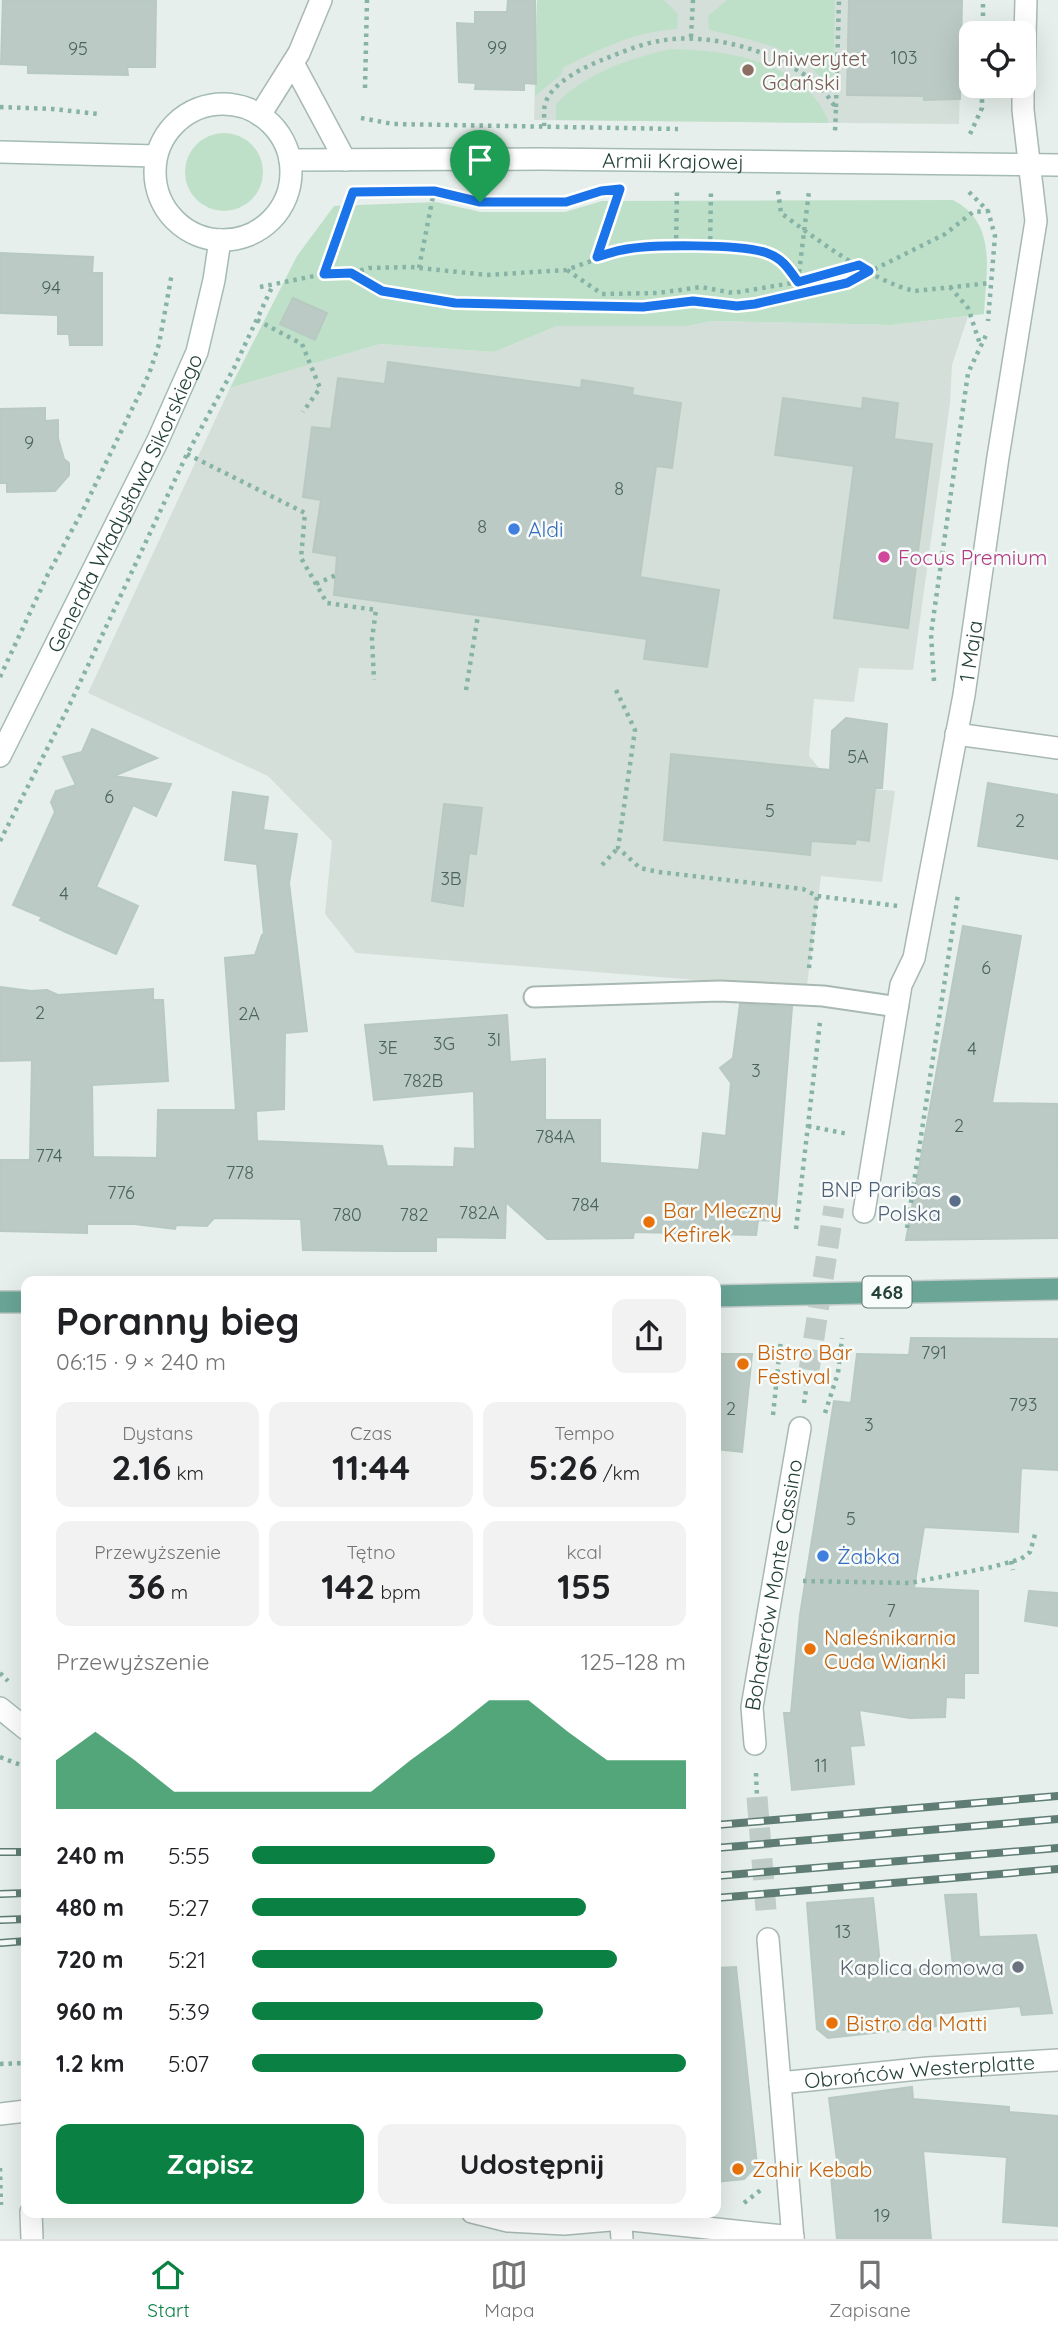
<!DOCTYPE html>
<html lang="pl">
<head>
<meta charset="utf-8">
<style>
	:root { --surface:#fff; --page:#f2f2f2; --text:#202124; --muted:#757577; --line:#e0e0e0; --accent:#0b8043 }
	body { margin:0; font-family:Quicksand,sans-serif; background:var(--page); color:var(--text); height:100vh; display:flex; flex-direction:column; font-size:26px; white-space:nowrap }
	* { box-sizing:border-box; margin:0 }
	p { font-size:23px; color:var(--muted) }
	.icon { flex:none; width:38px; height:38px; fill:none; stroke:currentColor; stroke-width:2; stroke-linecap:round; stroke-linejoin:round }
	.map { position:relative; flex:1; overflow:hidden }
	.details { position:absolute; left:21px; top:1276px; width:700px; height:942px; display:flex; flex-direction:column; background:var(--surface); border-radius:14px; box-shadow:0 7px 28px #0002 }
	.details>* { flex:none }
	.buttons { position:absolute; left:959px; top:21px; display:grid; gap:14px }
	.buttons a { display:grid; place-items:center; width:77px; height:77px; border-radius:14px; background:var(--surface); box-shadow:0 7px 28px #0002; font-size:35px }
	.pin { position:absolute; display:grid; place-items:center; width:60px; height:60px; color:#fff; margin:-72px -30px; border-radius:50% 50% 50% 0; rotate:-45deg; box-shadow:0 0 7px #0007 }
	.pin .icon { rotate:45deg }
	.round { display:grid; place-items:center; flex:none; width:74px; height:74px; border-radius:14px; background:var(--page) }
	.summary { display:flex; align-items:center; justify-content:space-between; height:119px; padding:0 35px }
	h1 { font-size:38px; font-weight:700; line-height:52px }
	.stats { display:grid; grid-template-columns:repeat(3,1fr); gap:10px; height:119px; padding:7px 35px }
	.stats div { display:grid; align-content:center; border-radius:14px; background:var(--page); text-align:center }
	.stats b { font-size:35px; font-weight:700 }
	.stats small { font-size:19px; font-weight:400 }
	.stats p { font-size:19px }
	.chart { height:196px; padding:14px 35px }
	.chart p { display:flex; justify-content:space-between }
	.chart svg { width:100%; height:126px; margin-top:7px; fill:var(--accent); opacity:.7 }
	.action { display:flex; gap:14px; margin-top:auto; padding:14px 35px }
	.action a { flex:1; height:80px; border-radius:14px; background:var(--accent); color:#fff; font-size:28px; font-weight:700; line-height:80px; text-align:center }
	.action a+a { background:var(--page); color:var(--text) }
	ul { padding:0 35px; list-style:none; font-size:23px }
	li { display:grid; grid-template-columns:112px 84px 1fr; align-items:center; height:52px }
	li i { height:18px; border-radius:9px; background:var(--accent) }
	.tab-bar { display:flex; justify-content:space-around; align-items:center; height:98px; border-top:2px solid var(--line); background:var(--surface); font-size:19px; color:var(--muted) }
	.tab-bar a { display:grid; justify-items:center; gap:4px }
	.tab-bar .on { color:var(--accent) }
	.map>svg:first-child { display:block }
	.built { fill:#d4dfda }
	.green { fill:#bfe0c8 }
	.building { fill:#bbcac4; stroke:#b8c9c2; stroke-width:2 }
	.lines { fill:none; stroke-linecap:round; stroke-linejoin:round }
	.street-tunnel { stroke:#bfccc8; stroke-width:21; stroke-dasharray:21 10; stroke-linecap:butt }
	.lane-casing { stroke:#a8b8b2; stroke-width:23 }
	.street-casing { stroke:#a8b8b2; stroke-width:24 }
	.secondary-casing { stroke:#a4bbb3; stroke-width:24 }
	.primary-casing { stroke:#c2cac8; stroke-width:24 }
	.path { stroke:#86b3a5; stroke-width:4.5; stroke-dasharray:3.5 5; stroke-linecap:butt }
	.lane { stroke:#fff; stroke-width:19 }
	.street { stroke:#fff; stroke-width:21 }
	.secondary { stroke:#fff; stroke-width:21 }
	.primary { stroke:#6aa596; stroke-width:21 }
	.rail-casing { stroke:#5f7d75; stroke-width:8 }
	.rail { stroke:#f7fbf9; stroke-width:5; stroke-dasharray:16; stroke-linecap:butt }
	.route-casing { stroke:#fff; stroke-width:14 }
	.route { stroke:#1a73e8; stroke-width:9 }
	.education-dot { fill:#8d6e63; stroke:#f7fbf9; stroke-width:2.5 }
	.shop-dot { fill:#3f7fe0; stroke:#f7fbf9; stroke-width:2.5 }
	.hotel-dot { fill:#d1479c; stroke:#f7fbf9; stroke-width:2.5 }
	.service-dot { fill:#5c6f8a; stroke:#f7fbf9; stroke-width:2.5 }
	.food-dot { fill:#e8710a; stroke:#f7fbf9; stroke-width:2.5 }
	.worship-dot { fill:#6b7280; stroke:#f7fbf9; stroke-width:2.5 }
	.labels { text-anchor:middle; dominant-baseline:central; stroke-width:5; stroke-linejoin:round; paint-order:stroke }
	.number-label { font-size:18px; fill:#4a645c }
	.shield { fill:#f7fbf9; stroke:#637a73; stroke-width:2 }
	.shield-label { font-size:19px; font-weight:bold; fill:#24423a }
	.education-label { font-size:21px; fill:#785e54; stroke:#f7fbf9; text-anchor:start }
	.street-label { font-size:21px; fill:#24423a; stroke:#f7fbf9 }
	.shop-label { font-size:21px; fill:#366cbe; stroke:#f7fbf9; text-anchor:start }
	.hotel-label { font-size:21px; fill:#b23c85; stroke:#f7fbf9; text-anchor:start }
	.service-label { font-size:21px; fill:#4e5e75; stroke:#f7fbf9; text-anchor:end }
	.food-label { font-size:21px; fill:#c56008; stroke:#f7fbf9; text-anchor:start }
	.worship-label { font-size:21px; fill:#5b616d; stroke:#f7fbf9; text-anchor:end }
</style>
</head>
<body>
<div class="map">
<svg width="1058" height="2239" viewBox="0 0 1058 2239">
	<rect width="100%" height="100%" fill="#e6efeb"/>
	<!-- built -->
	<path class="built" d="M537,0H962L959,124L534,120Z
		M968,316L952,365L950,403L913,670L859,668L854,702L814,699L809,756L830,781V785L895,791L882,882L821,876L806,993L796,985L709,981L356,953L325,914L332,841L268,776L88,693L230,388L380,344L494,352L557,326H689L712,321L892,325Z"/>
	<!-- green -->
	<path class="green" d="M537,0H664L678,14L677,29C637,31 599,49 563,68L561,75L535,96Z
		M727,0H835L833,94C827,85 820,76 812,68C785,45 743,38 709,30L708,16Z
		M670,49C727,50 807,61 829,123L556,120V104C586,73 628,59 670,49Z
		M185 172a39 39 0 1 1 78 0a39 39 0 1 1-78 0Z
		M953,200C998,223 986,272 984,314L892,325L712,321L689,326H557L494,352L380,344L230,388L297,256L334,206L436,202L481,212H565L602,201Z"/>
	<!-- building -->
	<path class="building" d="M3,0H156L155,67H127L128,75L75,74L28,73V65L1,64Z
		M508,0H535L536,84L524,83V90L475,89L476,83L459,82L457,23L475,24V12H507Z
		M849,0H962L960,99L924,100V96L847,95Z
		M0,253L93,257L92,273H102V345H70L69,334H58V315L0,313Z
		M293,298L327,313L315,340L280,324Z
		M388,362L581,388L582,380L633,388L632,395L681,403L672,468L656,466L640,577L719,590L707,667L644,659L647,639L334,595L337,556L313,552L321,500L303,497L312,427L331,429L338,378L385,384Z
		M783,398L862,409L863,398L898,403L894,439L932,444L908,628L834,618L854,466L775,455Z
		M45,408V421L58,420V438L64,459L69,463V475L55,491L7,492V483H0V409Z
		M846,718L887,724L882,788H875L869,841L856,839L855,844L811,841L810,855L664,840L671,754L830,770L832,731Z
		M92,729L157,758L114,776L171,784L156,816L133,805L96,887L138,906L116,954L68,933L40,920L42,917L13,905L55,812L51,802L56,791L76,785L63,757L82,752Z
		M988,783L1058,795V859L978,846Z
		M233,792L268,797L263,830L297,834L289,883L307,1031L285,1033L284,1109L256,1111L257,1141L382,1146L387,1166L454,1167L455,1148L475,1149L474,1091L374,1100L365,1025L507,1015L510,1062L545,1059V1120H600V1163L699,1170L703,1133L726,1136L731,1083L720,1068L733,1058L740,1004L792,1007L775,1221L758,1220L756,1235L634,1232L633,1238L547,1239L506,1202L505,1238L436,1237V1251H394L303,1250L301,1219L214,1218L207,1226L176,1225L175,1229L134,1224H87V1233L0,1231V1160H30L32,1060L0,1061V987L31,991L47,990L58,995L153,989V1000H163L168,1081L92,1085L93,1157L157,1158L158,1110H236L225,958L255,955L262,935L264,934L257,864L225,860Z
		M444,804L482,808L476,854L469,853L463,906L432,901Z
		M963,926L1021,936L992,1103L1057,1104L1058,1238L906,1240Z
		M911,1338L1058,1339V1470L1021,1468L1018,1532L924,1527L914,1588L978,1591V1673H964V1698L946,1697L945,1717L910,1718L859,1710L864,1745L850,1746L854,1784L792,1790L784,1713H791L800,1615L834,1401L851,1403L857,1354L909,1355Z
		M716,1354H752L742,1452L716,1449Z
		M1029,1591L1058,1593V1626L1025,1621Z
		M976,1894L979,1937L1036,1935L1052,2013L1022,2015L1020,2006L935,2014L936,2026L828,2038L817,2029L807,1903L873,1898L881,1973L953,1966L945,1895Z
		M736,1967L757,2165L744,2179L716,2182V1968Z
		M912,2087L913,2099L1009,2107V2112L1058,2116V2226L1003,2222L1007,2157L923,2151L931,2239H837L831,2176H839L829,2098Z"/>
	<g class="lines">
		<!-- street-tunnel -->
		<path class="street-tunnel" d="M809,1370L834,1207
			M757,1797L766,1910"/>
		<!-- lane casing -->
		<g class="lane-casing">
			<path id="lane" d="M534,997L720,991L823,996L898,1007"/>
		</g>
		<!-- street casing -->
		<g class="street-casing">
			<g id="street">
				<path d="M293,63L345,160"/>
				<path d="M1024,74L1026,0"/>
				<path d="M260,115L299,53L321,0"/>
				<path d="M956,734L1058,748"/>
				<path id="s1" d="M864,1212L901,985L914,958L964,695L998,457L1036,221L1023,110V86"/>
				<path id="s2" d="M755,1744L752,1707L800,1428"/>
				<path d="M768,1939L793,2239"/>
				<path id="s3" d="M780,2083L928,2068L1058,2060"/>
				<path d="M0,2114L26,2111"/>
				<path d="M31,2212L32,2239"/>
				<path d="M472,2212L508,2221L564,2224L622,2219L793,2237"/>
			</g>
		</g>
		<!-- secondary casing -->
		<g class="secondary-casing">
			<g id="secondary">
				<circle cx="223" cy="172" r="68"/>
				<path d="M0,152L156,156"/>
				<path id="s4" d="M290,160L540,159L1058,165"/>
				<path id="s5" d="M0,756L158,440L197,352L214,280L220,240"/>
				<path d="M0,1708L26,1729"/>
				<path d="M620,2212L622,2239"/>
			</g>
		</g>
		<!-- primary casing -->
		<g class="primary-casing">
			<path id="primary" d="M716,1296L1058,1289
				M0,1302H26"/>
		</g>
		<!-- path -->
		<path class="path" d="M983,33V0
			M691,37L693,0
			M365,88L367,0
			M0,107L53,109L98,114
			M836,107L839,0
			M361,118L393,124L678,129
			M544,126C545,120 543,111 545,105C549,84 584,67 602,60C620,53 640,44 659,41C709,31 782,52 820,87C826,93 831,101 836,108L835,132
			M970,134L982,108V86
			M778,191L781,213C816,239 873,282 915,291L991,283
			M969,192L988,211L995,236L988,321
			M676,247L677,189
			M710,248L711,190
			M597,257L620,189
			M419,268L434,191
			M567,270L602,294L658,293L701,287L733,293L798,282L858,265
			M351,273L382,291L455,304L643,307L693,301L737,306L847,283L945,234L973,212L988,211
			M324,274L353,192L434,191L480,202H566L603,191
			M798,281L809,191
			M260,287L324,274L351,273L369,268L410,267L487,275L566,270L622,250L647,247L749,248L769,253L784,263L798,282
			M950,287L968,308L980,344
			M257,320L302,344L320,388L303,412
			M187,454L305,513L301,558L327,603L376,610L372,639L374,680
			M316,584L336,575
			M0,677L48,574L83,510L149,374L159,344L172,273
			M934,681L931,634L968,373L987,333
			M466,690L478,615
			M616,690L635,730L618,848L640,868L659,872L803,889L817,896L898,906
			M0,841L69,706L187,454L234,368L273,285
			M602,865L618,848
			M809,968L817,896
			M808,1126L848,1134
			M907,1228L958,894
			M796,1229L820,1022
			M804,1403L809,1370
			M825,1413L838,1373L842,1338
			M773,1415L781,1339
			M1011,1561L1013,1570
			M803,1581L910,1583L992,1567L1021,1559L1030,1552L1036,1531
			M0,1673L8,1681
			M0,1757L26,1767
			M756,1773L757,1797
			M0,2064L26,2063
			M0,2168L1,2205
			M744,2203L762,2189"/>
		<!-- lane -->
		<use href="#lane" class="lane"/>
		<!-- street -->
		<use href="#street" class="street"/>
		<!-- secondary -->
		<use href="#secondary" class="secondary"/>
		<!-- primary -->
		<use href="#primary" class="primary"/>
		<!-- rail casing -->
		<g class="rail-casing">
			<path id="rail" d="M716,1825L1058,1796
				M716,1848L1058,1819
				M0,1852H26
				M716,1876L1058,1848
				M0,1894L26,1893
				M716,1898L1058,1869
				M0,1920L26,1919
				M0,1943L26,1941"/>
		</g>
		<!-- rail -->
		<use href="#rail" class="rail"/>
	</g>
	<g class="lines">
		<!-- route casing -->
		<g class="route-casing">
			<path id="route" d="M620,189L597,257C605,255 614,251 622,250C649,244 743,244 767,253C782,258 789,269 798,282L859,265L869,271L847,283L755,304L737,306L693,301L643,307L455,303L382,291L351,273L324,274L353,192L434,191L480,202H566L601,191Z"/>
		</g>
		<!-- route -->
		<use href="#route" class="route"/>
	</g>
	<!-- markers -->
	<circle class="education-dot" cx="748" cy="70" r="7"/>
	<g class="shop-dot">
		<circle cx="514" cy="529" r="7"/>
		<circle cx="823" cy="1556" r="7"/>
	</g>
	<circle class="hotel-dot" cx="884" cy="557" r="7"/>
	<circle class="service-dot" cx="955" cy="1201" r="7"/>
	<g class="food-dot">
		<circle cx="649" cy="1222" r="7"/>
		<circle cx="743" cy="1364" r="7"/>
		<circle cx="810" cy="1649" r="7"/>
		<circle cx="832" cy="2023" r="7"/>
		<circle cx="738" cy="2169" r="7"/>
	</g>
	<circle class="worship-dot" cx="1018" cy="1967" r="7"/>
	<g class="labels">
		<!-- number labels -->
		<g class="number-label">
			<text x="497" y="47">99</text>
			<text x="78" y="48">95</text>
			<text x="904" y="57">103</text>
			<text x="51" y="287">94</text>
			<text x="29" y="442">9</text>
			<text x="619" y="488">8</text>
			<text x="482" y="526">8</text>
			<text x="858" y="756">5A</text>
			<text x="109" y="796">6</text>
			<text x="770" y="810">5</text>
			<text x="1020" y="820">2</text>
			<text x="451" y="878">3B</text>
			<text x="64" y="893">4</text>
			<text x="986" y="967">6</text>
			<text x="40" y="1012">2</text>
			<text x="249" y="1013">2A</text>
			<text x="494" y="1039">3I</text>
			<text x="444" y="1043">3G</text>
			<text x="388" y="1047">3E</text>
			<text x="972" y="1048">4</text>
			<text x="756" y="1070">3</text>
			<text x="423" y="1080">782B</text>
			<text x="959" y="1125">2</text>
			<text x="555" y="1136">784A</text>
			<text x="49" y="1155">774</text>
			<text x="240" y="1172">778</text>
			<text x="121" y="1192">776</text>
			<text x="585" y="1204">784</text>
			<text x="479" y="1212">782A</text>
			<text x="347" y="1214">780</text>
			<text x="414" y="1214">782</text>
			<text x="934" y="1352">791</text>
			<text x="1023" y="1404">793</text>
			<text x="731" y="1408">2</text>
			<text x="869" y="1424">3</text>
			<text x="851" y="1518">5</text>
			<text x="891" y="1610">7</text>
			<text x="821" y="1765">11</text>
			<text x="843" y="1931">13</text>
			<text x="882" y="2215">19</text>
		</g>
		<!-- shield labels -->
		<rect class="shield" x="862.5" y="1276.5" width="49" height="31" rx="5"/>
		<g class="shield-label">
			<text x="887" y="1292">468</text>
		</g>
		<!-- education labels -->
		<g class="education-label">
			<text x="762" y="58">Uniwerytet<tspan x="762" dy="24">Gdański</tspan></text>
		</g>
		<!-- street labels -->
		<g class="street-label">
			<text stroke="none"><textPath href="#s4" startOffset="383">Armii Krajowej</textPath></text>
			<text stroke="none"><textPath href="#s5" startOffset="282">Generała Władysława Sikorskiego</textPath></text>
			<text stroke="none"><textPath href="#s1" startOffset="572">1 Maja</textPath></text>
			<text stroke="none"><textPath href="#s2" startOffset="161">Bohaterów Monte Cassino</textPath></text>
			<text stroke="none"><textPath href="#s3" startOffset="140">Obrońców Westerplatte</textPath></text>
		</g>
		<!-- shop labels -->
		<g class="shop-label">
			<text x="528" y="529">Aldi</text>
			<text x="837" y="1556">Żabka</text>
		</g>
		<!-- hotel labels -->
		<g class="hotel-label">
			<text x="898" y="557">Focus Premium</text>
		</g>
		<!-- service labels -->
		<g class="service-label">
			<text x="941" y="1189">BNP Paribas<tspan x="941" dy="24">Polska</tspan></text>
		</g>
		<!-- food labels -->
		<g class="food-label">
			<text x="663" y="1210">Bar Mleczny<tspan x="663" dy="24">Kefirek</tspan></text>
			<text x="757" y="1352">Bistro Bar<tspan x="757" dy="24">Festival</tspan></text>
			<text x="824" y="1637">Naleśnikarnia<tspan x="824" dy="24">Cuda Wianki</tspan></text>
			<text x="846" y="2023">Bistro da Matti</text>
			<text x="752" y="2169">Zahir Kebab</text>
		</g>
		<!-- worship labels -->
		<g class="worship-label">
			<text x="1004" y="1967">Kaplica domowa</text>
		</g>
	</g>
</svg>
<div class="buttons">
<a><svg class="icon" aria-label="locate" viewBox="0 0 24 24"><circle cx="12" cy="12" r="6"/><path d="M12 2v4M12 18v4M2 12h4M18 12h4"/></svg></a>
</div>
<div class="pin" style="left:480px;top:202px;background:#1e9e55"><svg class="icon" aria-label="arrive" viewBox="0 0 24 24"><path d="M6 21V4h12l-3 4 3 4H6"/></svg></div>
<section class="details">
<div class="summary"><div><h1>Poranny bieg</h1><p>06:15 · 9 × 240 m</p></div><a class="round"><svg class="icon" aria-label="share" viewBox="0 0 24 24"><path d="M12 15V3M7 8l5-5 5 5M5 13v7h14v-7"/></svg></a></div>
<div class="stats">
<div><p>Dystans</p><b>2.16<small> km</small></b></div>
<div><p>Czas</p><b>11:44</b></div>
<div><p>Tempo</p><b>5:26<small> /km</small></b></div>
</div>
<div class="stats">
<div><p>Przewyższenie</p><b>36<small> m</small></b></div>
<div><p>Tętno</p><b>142<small> bpm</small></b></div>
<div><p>kcal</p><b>155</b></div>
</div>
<div class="chart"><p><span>Przewyższenie</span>125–128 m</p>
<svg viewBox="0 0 160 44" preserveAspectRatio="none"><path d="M0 44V27L10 17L20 27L30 38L40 38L50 38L60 38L70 38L80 38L90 27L100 17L110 6L120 6L130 17L140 27L150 27L160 27V44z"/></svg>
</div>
<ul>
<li><b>240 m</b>5:55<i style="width:56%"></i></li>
<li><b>480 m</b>5:27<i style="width:77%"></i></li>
<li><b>720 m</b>5:21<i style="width:84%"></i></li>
<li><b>960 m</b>5:39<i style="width:67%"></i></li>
<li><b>1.2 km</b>5:07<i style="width:100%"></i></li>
</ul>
<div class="action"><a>Zapisz</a><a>Udostępnij</a></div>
</section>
</div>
<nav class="tab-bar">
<a class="on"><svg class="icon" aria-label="home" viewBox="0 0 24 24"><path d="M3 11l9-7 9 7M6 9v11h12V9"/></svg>Start</a>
<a><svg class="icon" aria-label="map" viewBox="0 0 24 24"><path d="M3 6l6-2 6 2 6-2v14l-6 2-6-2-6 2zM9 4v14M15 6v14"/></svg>Mapa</a>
<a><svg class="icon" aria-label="saved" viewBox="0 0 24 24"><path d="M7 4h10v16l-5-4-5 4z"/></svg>Zapisane</a>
</nav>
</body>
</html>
